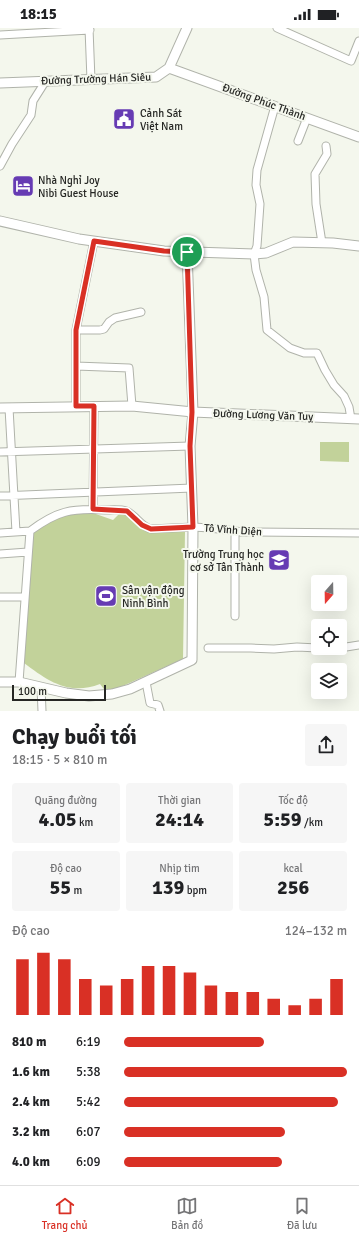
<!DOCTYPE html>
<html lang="vi">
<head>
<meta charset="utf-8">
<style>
	:root { --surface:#fff; --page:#f6f6f6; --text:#202124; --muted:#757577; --line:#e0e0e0; --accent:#d93025 }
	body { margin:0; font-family:Signika,sans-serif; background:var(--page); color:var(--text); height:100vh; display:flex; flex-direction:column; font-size:15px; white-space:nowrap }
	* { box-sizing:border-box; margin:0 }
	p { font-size:13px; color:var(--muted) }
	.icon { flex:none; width:22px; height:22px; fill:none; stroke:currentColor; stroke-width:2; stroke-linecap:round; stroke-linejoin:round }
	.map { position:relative; height:683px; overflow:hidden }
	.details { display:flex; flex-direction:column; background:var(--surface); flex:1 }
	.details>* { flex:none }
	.needle { width:26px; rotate:200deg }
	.buttons { position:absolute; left:311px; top:547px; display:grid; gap:8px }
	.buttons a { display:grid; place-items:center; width:36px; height:36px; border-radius:4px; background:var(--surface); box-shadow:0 4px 16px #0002; font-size:20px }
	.scale { position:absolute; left:12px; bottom:10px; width:94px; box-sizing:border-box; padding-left:4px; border:2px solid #262724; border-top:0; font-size:11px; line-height:14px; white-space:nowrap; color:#262724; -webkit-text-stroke:3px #f4f7ed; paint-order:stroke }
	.pin { position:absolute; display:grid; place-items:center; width:34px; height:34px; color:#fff; margin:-17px; border:2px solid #fff; border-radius:50%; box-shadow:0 1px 4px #0007 }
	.round { display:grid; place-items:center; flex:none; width:42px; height:42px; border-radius:4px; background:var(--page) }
	.headline { display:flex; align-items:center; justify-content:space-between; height:68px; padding:0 12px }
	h1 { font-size:22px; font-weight:700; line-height:30px }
	.figures { display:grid; grid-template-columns:repeat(3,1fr); gap:6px; height:68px; padding:4px 12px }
	.figures div { display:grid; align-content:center; border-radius:4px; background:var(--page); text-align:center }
	.figures b { font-size:20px; font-weight:700 }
	.figures small { font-size:11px; font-weight:400 }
	.figures p { font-size:11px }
	.chart { height:112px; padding:8px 12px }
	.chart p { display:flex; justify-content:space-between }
	.chart svg { width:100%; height:72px; margin-top:4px; stroke:var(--accent); stroke-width:6 }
	ul { padding:0 12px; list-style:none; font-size:13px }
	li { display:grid; grid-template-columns:64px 48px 1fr; align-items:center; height:30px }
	li i { height:10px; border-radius:5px; background:var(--accent) }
	.status { display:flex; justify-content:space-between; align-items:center; height:28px; padding:0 20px; background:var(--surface); direction:ltr }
	.status svg { height:11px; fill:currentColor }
	.dock { display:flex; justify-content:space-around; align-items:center; height:56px; border-top:1px solid var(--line); background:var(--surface); font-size:11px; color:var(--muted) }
	.dock a { display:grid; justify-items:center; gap:2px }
	.dock .current { color:var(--accent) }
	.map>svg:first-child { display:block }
	.green { fill:#c2d29a }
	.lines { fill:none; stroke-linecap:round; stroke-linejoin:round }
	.minor-casing { stroke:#b0b3aa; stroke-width:9 }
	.tertiary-casing { stroke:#b0b3aa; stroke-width:11 }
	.minor { stroke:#fff; stroke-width:7 }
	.tertiary { stroke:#fff; stroke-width:9 }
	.route-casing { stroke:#fff; stroke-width:8 }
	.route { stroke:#d93025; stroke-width:5 }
	.labels { text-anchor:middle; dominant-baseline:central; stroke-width:4; stroke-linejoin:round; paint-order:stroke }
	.street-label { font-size:11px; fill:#262724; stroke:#f4f7ed }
	.poi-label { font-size:11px; fill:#262724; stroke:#f4f7ed; text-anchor:start }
</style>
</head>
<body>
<div class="status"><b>18:15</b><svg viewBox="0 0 49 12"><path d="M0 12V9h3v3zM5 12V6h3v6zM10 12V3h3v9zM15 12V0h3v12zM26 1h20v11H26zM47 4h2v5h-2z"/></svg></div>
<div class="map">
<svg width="359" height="683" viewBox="0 0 359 683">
	<rect width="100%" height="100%" fill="#f4f7ed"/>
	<!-- green -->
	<path class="green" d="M320,414H349V434L320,433Z
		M71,485H93L113,492L120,485L128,486L148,504H185L183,631L107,665L100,656C69,668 48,653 24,635L32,504L52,491Z"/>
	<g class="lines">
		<!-- minor casing -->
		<g class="minor-casing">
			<path id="minor" d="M89,0L91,52
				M277,0L351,33L359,13
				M0,7L90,2
				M275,78L257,142L256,157L260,176L257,218L254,226L256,242L264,269L267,302L290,320L304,325H317L325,342L334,357L344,368L349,379L351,391
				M298,113L307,90
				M0,138L12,116L31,87L33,73L45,54
				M322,215L316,176L315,146L327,126L326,118
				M76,302H100L104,301L109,294L115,290L141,284
				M76,338L129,340L132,378
				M76,378V302L94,213
				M9,380L16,504
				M0,424L190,418
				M0,468L192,460
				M93,481L94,378
				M235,503V588
				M0,505L30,503
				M0,526L28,524
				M0,569H24
				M208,620H251L274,621L297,619L318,620
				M320,620H336
				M340,620L359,617
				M19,654L30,503C57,483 71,480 105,482C111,482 120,481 126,483C136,487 140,498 151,501L193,499L210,500L243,504L359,505
				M146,654L150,675L158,677L160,683
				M41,659L42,683"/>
		</g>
		<!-- tertiary casing -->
		<g class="tertiary-casing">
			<path id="tertiary" d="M169,40L359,109
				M0,55L156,49L169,40L187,0
				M0,193L79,211L164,223L254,226L266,225L293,214L333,215L359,218
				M0,380L132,378L193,384L359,391
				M0,654H19L66,665L89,668L112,666L130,661L192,632L193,499L190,418L193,384L187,224"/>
		</g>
		<!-- minor -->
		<use href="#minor" class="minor"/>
		<!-- tertiary -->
		<use href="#tertiary" class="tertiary"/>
	</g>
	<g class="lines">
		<!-- route casing -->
		<g class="route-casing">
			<path id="route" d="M94,213L164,223L187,224L192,384L190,418L193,499L151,501L142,497L127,483L93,481L94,378H76V302Z"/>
		</g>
		<!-- route -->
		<use href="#route" class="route"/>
	</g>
	<!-- icons -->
	<defs>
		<g id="civic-square" transform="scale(1.15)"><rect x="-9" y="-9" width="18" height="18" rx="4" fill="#663bb3" stroke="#f4f7ed"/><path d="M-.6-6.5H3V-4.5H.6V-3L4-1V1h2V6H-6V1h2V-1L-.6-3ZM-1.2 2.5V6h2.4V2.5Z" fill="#fff"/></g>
		<g id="hotel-square" transform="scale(1.15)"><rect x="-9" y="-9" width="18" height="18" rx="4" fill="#663bb3" stroke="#f4f7ed"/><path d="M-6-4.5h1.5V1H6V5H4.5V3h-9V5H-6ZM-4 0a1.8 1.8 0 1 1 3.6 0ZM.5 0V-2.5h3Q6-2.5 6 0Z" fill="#fff"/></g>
		<g id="school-square" transform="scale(1.15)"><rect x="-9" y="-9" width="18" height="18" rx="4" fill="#663bb3" stroke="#f4f7ed"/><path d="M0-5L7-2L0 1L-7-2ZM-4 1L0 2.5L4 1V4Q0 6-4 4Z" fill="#fff"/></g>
		<g id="stadium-square" transform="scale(1.15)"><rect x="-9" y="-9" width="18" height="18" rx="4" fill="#663bb3" stroke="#f4f7ed"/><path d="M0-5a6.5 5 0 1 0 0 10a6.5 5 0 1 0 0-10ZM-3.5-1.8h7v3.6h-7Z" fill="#fff"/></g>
	</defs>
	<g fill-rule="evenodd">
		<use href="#civic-square" x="124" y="91"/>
		<use href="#hotel-square" x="23" y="158"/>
		<use href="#school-square" x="279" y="532"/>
		<use href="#stadium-square" x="106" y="568"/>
	</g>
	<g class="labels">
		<!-- street labels -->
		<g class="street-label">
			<text transform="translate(96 51) rotate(-2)">Đường Trường Hán Siêu</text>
			<text transform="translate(264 74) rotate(20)">Đường Phúc Thành</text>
			<text transform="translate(263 387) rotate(2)">Đường Lương Văn Tuỵ</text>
			<text transform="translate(233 502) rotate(4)">Tô Vĩnh Diện</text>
		</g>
		<!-- poi labels -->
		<g class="poi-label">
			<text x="140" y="85">Cảnh Sát<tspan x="140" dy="13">Việt Nam</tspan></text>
			<text x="38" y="152">Nhà Nghỉ Joy<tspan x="38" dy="13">Nibi Guest House</tspan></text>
			<text x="264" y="526" text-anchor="end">Trường Trung học<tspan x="264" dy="13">cơ sở Tân Thành</tspan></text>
			<text x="122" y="562">Sân vận động<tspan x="122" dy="13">Ninh Bình</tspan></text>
		</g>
	</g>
</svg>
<div class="buttons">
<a><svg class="needle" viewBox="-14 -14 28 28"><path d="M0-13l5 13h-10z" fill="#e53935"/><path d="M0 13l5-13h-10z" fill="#757577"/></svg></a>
<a><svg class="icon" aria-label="locate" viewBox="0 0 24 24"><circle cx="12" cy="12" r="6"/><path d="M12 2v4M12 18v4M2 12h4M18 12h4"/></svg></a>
<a><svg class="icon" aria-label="layers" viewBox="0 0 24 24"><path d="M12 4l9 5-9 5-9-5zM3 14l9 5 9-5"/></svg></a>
</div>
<div class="scale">100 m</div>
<div class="pin" style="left:187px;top:224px;background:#1e9e55"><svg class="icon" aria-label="arrive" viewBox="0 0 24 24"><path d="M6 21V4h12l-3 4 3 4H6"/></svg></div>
</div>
<section class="details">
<div class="headline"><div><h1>Chạy buổi tối</h1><p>18:15 · 5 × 810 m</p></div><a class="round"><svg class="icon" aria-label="share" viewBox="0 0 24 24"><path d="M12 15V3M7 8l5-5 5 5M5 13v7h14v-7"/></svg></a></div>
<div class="figures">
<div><p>Quãng đường</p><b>4.05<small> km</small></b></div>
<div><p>Thời gian</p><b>24:14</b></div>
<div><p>Tốc độ</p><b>5:59<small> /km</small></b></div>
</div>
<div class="figures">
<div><p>Độ cao</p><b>55<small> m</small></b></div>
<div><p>Nhịp tim</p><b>139<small> bpm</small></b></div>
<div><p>kcal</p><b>256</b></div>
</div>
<div class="chart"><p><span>Độ cao</span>124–132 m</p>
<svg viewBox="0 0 160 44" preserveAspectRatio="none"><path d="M5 44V10M15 44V6M25 44V10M35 44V22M45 44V26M55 44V22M65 44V14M75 44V14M85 44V18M95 44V26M105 44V30M115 44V30M125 44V34M135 44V38M145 44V34M155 44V22"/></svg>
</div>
<ul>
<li><b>810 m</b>6:19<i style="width:63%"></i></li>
<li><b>1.6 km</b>5:38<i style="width:100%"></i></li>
<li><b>2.4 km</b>5:42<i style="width:96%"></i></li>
<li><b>3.2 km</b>6:07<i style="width:72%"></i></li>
<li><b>4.0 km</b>6:09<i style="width:71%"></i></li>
</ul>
</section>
<nav class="dock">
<a class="current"><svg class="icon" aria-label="home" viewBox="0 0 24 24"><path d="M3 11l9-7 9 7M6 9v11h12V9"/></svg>Trang chủ</a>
<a><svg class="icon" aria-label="map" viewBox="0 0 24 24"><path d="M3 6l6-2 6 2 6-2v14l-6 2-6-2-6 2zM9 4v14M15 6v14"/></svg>Bản đồ</a>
<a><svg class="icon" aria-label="saved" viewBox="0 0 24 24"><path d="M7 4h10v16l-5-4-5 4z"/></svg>Đã lưu</a>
</nav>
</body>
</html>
